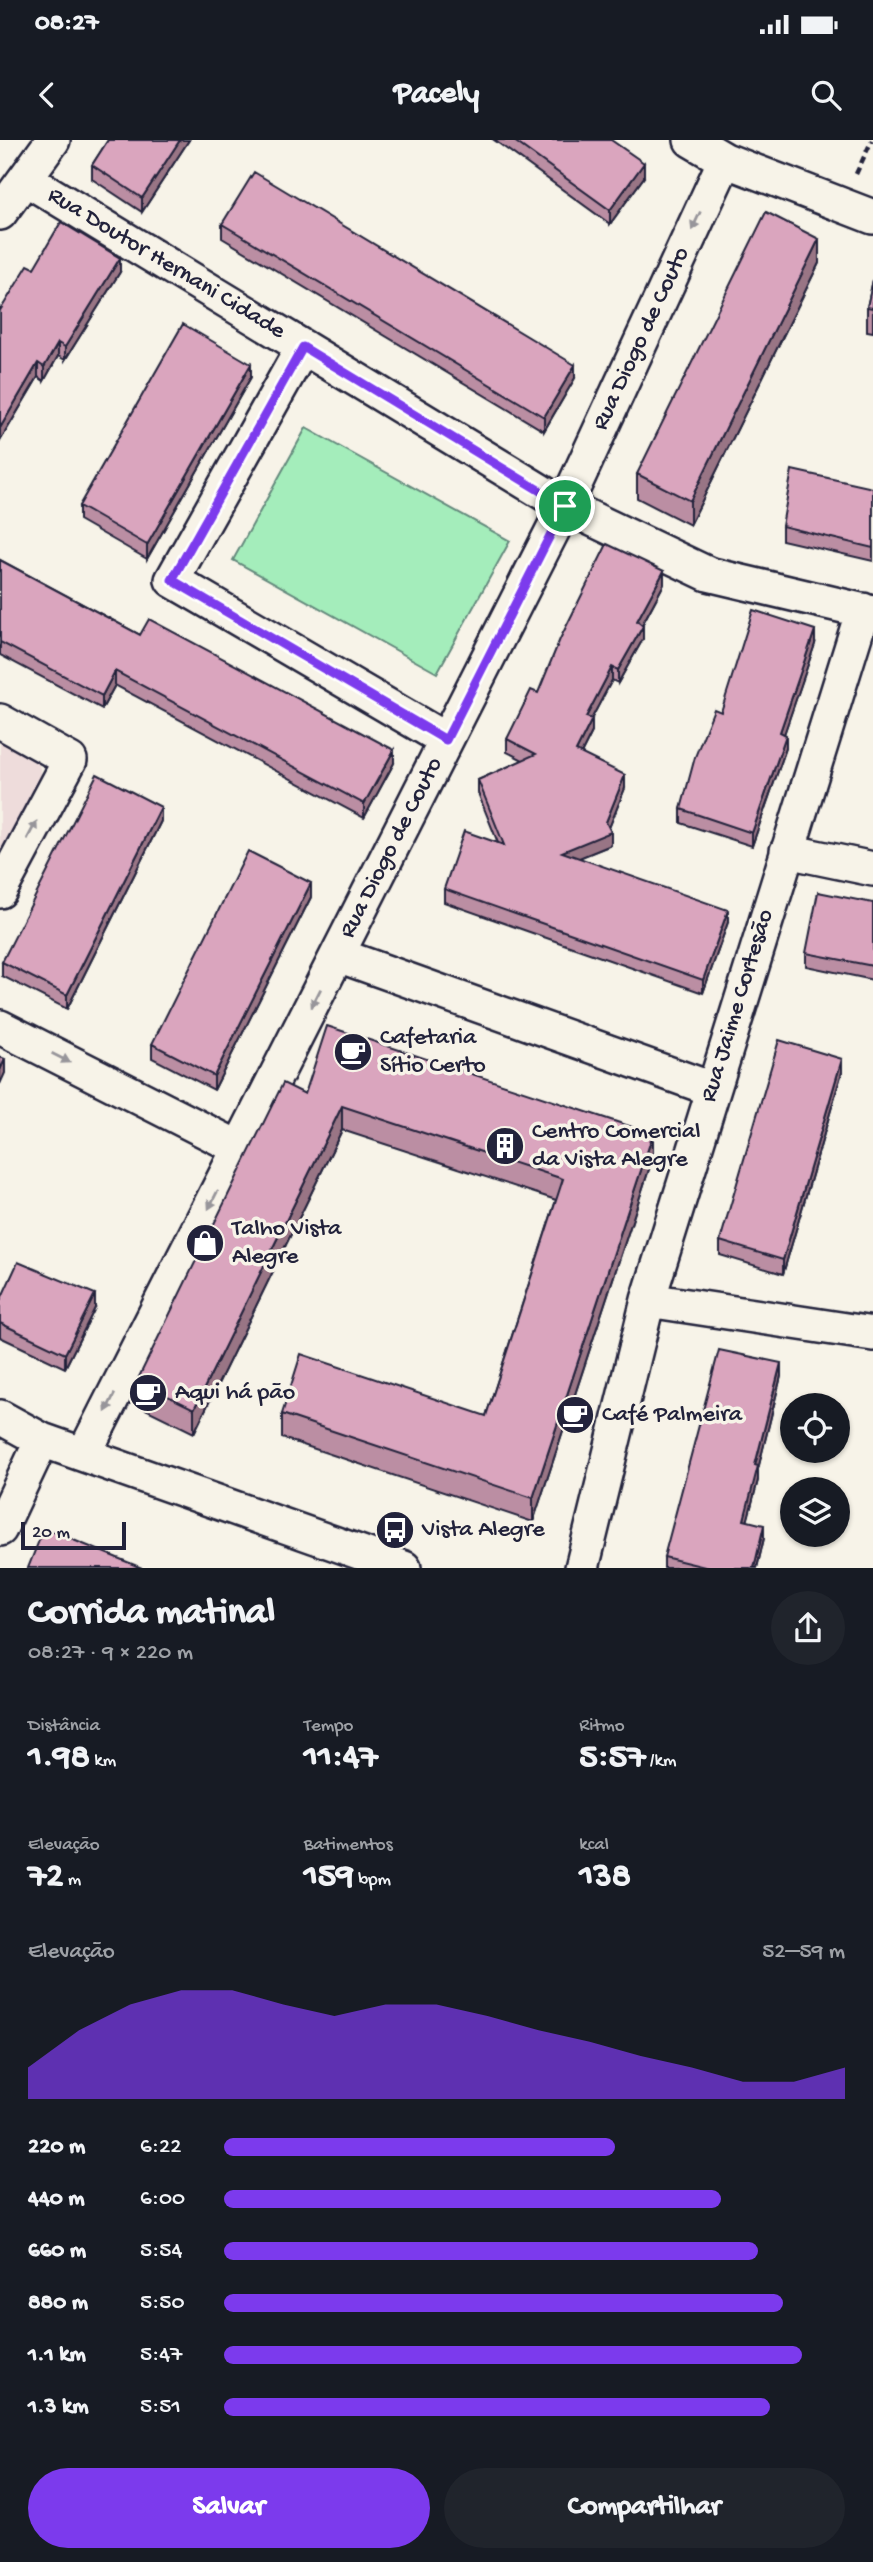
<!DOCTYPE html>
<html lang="pt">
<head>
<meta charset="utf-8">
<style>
	:root { --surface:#171b24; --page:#20242c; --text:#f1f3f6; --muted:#9ea1a6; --accent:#7c3aed }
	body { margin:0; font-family:"Gochi Hand",sans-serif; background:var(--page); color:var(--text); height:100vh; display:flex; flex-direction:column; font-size:26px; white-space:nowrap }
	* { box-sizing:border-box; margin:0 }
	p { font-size:23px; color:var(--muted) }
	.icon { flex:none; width:38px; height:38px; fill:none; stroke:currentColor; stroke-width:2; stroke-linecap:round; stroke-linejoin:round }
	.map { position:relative; height:1428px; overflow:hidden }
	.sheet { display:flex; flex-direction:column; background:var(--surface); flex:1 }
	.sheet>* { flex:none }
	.buttons { position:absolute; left:780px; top:1253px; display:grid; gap:14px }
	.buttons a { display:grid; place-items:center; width:70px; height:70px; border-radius:50%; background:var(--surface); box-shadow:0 2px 5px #0004; font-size:35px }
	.scale { position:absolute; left:21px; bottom:18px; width:105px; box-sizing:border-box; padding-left:7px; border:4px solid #22223b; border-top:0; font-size:19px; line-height:24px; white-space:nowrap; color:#22223b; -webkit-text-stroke:5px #f7f3e8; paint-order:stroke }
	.pin { position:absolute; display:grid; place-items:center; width:60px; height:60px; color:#fff; margin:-30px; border:4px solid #fff; border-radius:50%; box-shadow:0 2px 7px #0007 }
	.round { display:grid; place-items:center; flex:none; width:74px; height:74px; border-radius:37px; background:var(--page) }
	.summary { display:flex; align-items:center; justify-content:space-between; height:119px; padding:0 28px }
	h1 { font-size:38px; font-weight:700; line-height:52px }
	.stats { display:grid; grid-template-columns:repeat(3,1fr); gap:10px; height:119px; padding:7px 28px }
	.stats div { display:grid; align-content:center }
	.stats b { font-size:35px; font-weight:700 }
	.stats small { font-size:19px; font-weight:400 }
	.stats p { font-size:19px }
	.chart { height:196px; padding:14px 28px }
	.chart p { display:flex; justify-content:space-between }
	.chart svg { width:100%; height:126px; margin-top:7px; fill:var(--accent); opacity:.7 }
	.action { display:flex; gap:14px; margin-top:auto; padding:14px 28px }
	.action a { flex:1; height:80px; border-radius:42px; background:var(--accent); color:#fff; font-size:28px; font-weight:700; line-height:80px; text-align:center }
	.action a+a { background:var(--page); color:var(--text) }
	ul { padding:0 28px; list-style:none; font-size:23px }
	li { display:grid; grid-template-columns:112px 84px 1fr; align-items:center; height:52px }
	li i { height:18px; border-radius:9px; background:var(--accent) }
	.status { display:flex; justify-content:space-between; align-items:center; height:49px; padding:0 35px; background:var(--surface); direction:ltr }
	.status svg { height:19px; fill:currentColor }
	header { display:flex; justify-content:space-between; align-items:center; height:91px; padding:0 28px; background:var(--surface); font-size:32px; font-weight:700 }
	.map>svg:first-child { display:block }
	.built { fill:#eedcdb }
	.green { fill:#a4edbb; stroke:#63887b; stroke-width:2 }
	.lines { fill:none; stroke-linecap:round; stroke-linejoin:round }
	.minor-casing { stroke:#22223b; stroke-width:38 }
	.path { stroke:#22223b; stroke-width:4.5; stroke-dasharray:7 5; stroke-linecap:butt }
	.minor { stroke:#f7f3e8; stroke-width:33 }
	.wall { fill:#bb8ea3; stroke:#22223b; stroke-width:2 }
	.shaded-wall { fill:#997485; stroke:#22223b; stroke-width:2 }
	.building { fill:#daa5be; stroke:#22223b; stroke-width:2 }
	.oneway { fill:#97959a }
	.route-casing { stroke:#fff; stroke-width:14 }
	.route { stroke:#7c3aed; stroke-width:9 }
	.labels { text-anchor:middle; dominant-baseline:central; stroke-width:7; stroke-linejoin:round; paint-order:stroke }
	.street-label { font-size:24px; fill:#22223b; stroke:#f7f3e8 }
	.poi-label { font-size:24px; fill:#22223b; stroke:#f7f3e8; text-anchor:start }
</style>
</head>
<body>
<div class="status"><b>08:27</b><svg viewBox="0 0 49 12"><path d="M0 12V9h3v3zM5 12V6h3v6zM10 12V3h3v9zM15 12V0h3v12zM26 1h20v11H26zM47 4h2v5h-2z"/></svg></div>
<header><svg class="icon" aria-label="back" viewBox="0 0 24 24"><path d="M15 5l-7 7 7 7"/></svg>Pacely<svg class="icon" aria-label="search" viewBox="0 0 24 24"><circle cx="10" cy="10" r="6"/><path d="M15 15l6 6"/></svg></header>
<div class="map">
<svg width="873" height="1428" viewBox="0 0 873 1428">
	<rect width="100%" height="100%" fill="#f7f3e8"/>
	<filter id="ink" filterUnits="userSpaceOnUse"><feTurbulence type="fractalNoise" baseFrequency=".0143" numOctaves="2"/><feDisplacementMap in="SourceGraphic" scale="14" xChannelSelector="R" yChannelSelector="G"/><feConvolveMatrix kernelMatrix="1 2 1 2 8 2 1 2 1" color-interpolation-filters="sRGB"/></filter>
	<g filter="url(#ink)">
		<!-- built -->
		<path class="built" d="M0,599L37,619L42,635L0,715Z"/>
		<!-- green -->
		<path class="green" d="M306,288L510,401L437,533L233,420Z"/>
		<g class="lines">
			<!-- minor casing -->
			<g class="minor-casing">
				<path id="minor" d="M691,0L725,20L873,77
					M26,39L565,366L708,434L873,473
					M0,73L53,0
					M303,207L172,440L446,600
					M0,581L70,620L0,751
					M787,711L873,729
					M338,815L712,949
					M0,887L239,1008
					M648,1160L873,1194
					M0,1277L42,1300L404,1428
					M84,1314L565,366L725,20
					M0,1389L42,1300
					M582,1428L648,1160L863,470"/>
			</g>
			<!-- path -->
			<path class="path" d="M856,34L872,0"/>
			<!-- minor -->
			<use href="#minor" class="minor"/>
		</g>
		<!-- wall -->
		<path class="wall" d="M108,0H189L142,72L92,39V25Z
			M494,0H611L644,37L610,84Z
			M222,84L575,238L544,291L222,98Z
			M819,123L690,385L637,358V334Z
			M34,128L120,132L65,220L58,216L44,241L38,237L0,301V168L1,169Z
			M873,140V192L867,191V167Z
			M251,237L147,419L79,380V366Z
			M873,348V421L782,400V386Z
			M0,420L140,495L394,623L364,678L115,545L102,569L0,515Z
			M664,444L642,485L643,499L618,543L612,540L591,579L592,592L581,614L625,648L609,688L611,705L578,718L728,782L703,853L444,762V749L498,703L478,653V640L523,620L507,612V599L538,553Z
			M815,504L784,594L786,608L752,706L681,683V669L721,572Z
			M161,681L67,869L2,836V822Z
			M311,757L214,950L152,918V904Z
			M873,763V840L806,826V813Z
			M842,932L783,1134L720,1115V1101Z
			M305,954L653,1017L533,1382L282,1298V1274L486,1276L556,1060L342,990L194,1293L137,1265V1241Z
			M0,1161L95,1168L65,1228L0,1197Z
			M781,1236L758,1329V1340L747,1381L764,1398L757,1428H664V1417Z"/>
		<!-- shaded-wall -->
		<path class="shaded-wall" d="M180,0H189L142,72V58Z
			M644,23V37L610,84V70Z
			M819,99V123L690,385V361Z
			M120,118V132L65,220V207Z
			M58,203V216L44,241V227Z
			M38,223V237L0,301V288Z
			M251,224V237L147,419V405Z
			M575,225V238L544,291V277Z
			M664,431V444L637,494V481Z
			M643,486V499L618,543V530Z
			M815,490V504L780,606V592Z
			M612,527V540L586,589V577Z
			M115,531V545L102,569V556Z
			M592,579V592L576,624V611Z
			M786,595V608L752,706V693Z
			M394,610V623L364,678V664Z
			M625,635V648L607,693L611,692V705L562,725V712L606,682Z
			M161,667V681L67,869V855Z
			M311,743V757L214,950V936Z
			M728,770V782L703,853V840Z
			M5,919V933L0,944V930Z
			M842,919V932L783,1134V1120Z
			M342,966V990L194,1293V1269Z
			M653,994V1017L533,1382V1358Z
			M95,1154V1168L65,1228V1214Z
			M781,1223V1236L758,1329V1340L744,1394V1380L755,1325Z
			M764,1385V1398L757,1428H754Z"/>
		<!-- building -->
		<path class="building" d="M108,0H180L142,58L92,25Z
			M513,0H611L644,23L610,70Z
			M254,32L575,225L544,277L222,84Z
			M766,72L819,99L690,361L637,334Z
			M61,82L120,118L65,207L58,203L44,227L38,223L0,288V168L1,169L28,125L34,128Z
			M873,140V168L867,167Z
			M183,184L251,224L147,405L79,366Z
			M792,330L873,348V408L782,386Z
			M607,404L664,431L637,481L643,486L618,530L612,527L586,577L592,579L576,611L625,635L606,682L611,692L562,712L728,770L703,840L444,749L464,691L504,705L478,640L536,614L507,599L531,550L538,553L560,499Z
			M0,420L140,495L149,479L394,610L364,664L115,531L102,556L0,502Z
			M753,470L815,490L780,592L786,595L752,693L681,669L695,617L714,569L721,572Z
			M97,634L161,667L67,855L2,822Z
			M248,711L311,743L214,936L152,904Z
			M818,752L873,763V826L806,813Z
			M327,886L653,994L533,1358L282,1274L301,1214L486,1276L563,1039L342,966L194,1269L137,1241L283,943L305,954Z
			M779,900L842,919L783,1120L720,1101Z
			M0,917L5,919L0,930Z
			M18,1122L95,1154L65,1214L0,1183V1161Z
			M719,1210L781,1223L755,1325L758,1326L744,1380L764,1385L754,1428H709L664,1417Z
			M44,1388L142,1428H28Z"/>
		<!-- one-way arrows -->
		<defs><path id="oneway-solid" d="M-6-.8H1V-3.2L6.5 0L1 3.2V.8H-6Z" transform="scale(1.75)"/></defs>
		<g class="oneway">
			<use href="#oneway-solid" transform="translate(696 81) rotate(115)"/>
			<use href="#oneway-solid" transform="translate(32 690) rotate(-62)"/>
			<use href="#oneway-solid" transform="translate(316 858) rotate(117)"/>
			<use href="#oneway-solid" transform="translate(61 918) rotate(27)"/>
			<use href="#oneway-solid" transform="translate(213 1060) rotate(117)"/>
			<use href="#oneway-solid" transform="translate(110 1263) rotate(117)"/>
		</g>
	</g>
	<g class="lines" filter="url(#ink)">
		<!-- route casing -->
		<g class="route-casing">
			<path id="route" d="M303,207L565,366L446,600L172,440Z"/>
		</g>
		<!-- route -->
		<use href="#route" class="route"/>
	</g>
	<!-- icons -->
	<defs>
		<g id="cafe-disc" transform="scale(2.0125)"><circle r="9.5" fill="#22223b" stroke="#f7f3e8"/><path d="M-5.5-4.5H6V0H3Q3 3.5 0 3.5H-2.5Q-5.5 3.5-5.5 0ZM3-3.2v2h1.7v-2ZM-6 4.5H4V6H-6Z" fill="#fff"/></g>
		<g id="building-disc" transform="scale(2.0125)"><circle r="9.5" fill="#22223b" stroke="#f7f3e8"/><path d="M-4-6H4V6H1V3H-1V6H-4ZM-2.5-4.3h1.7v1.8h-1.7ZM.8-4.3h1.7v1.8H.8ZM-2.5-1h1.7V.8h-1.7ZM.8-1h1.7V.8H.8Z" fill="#fff"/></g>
		<g id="shop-disc" transform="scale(2.0125)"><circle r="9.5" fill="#22223b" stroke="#f7f3e8"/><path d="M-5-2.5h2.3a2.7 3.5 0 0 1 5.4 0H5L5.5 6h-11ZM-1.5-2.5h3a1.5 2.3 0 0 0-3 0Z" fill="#fff"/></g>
		<g id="bus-disc" transform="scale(2.0125)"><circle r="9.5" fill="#22223b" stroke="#f7f3e8"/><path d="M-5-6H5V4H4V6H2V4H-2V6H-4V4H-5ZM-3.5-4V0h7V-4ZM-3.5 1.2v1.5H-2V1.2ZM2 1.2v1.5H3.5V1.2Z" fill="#fff"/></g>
	</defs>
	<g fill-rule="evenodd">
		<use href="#cafe-disc" x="353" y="912"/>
		<use href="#building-disc" x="505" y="1006"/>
		<use href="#shop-disc" x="205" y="1103"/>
		<use href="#cafe-disc" x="148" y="1253"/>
		<use href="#cafe-disc" x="575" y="1275"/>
		<use href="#bus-disc" x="395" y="1390"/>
	</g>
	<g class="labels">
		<!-- street labels -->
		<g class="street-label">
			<text transform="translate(166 124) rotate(31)">Rua Doutor Hernani Cidade</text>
			<text transform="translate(642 199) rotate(-65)">Rua Diogo de Couto</text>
			<text transform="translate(392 708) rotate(-63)">Rua Diogo de Couto</text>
			<text transform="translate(738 866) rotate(-73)">Rua Jaime Cortesão</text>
		</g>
		<!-- poi labels -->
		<g class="poi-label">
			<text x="380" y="898">Cafetaria<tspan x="380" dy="28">Sítio Certo</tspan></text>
			<text x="532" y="992">Centro Comercial<tspan x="532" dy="28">da Vista Alegre</tspan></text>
			<text x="232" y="1089">Talho Vista<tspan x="232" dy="28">Alegre</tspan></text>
			<text x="175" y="1253">Aqui há pão</text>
			<text x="602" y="1275">Café Palmeira</text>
			<text x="422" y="1390">Vista Alegre</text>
		</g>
	</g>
</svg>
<div class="buttons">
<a><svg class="icon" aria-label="locate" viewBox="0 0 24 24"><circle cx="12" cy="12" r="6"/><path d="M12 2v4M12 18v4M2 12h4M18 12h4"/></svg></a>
<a><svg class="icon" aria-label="layers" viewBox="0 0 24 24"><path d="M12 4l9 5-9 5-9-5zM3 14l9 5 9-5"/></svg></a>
</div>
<div class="scale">20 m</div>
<div class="pin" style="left:565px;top:366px;background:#1e9e55"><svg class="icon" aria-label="arrive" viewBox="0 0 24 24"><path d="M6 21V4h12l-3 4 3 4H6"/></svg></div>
</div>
<section class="sheet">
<div class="summary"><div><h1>Corrida matinal</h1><p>08:27 · 9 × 220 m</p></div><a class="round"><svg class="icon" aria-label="share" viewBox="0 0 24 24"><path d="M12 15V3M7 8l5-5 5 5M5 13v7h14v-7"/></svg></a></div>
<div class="stats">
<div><p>Distância</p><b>1.98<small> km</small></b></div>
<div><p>Tempo</p><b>11:47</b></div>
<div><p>Ritmo</p><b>5:57<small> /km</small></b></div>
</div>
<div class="stats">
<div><p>Elevação</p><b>72<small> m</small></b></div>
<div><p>Batimentos</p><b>159<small> bpm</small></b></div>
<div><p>kcal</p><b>138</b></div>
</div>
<div class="chart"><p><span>Elevação</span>52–59 m</p>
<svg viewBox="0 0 160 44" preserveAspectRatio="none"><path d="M0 44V33L10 20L20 11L30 6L40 6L50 11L60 15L70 11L80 11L90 15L100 20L110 24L120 29L130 33L140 38L150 38L160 33V44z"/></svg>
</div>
<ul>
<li><b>220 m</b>6:22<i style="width:63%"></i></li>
<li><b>440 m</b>6:00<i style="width:80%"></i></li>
<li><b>660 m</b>5:54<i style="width:86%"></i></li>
<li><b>880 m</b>5:50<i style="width:90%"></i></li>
<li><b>1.1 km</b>5:47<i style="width:93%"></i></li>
<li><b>1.3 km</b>5:51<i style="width:88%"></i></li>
</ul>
<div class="action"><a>Salvar</a><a>Compartilhar</a></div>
</section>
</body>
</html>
